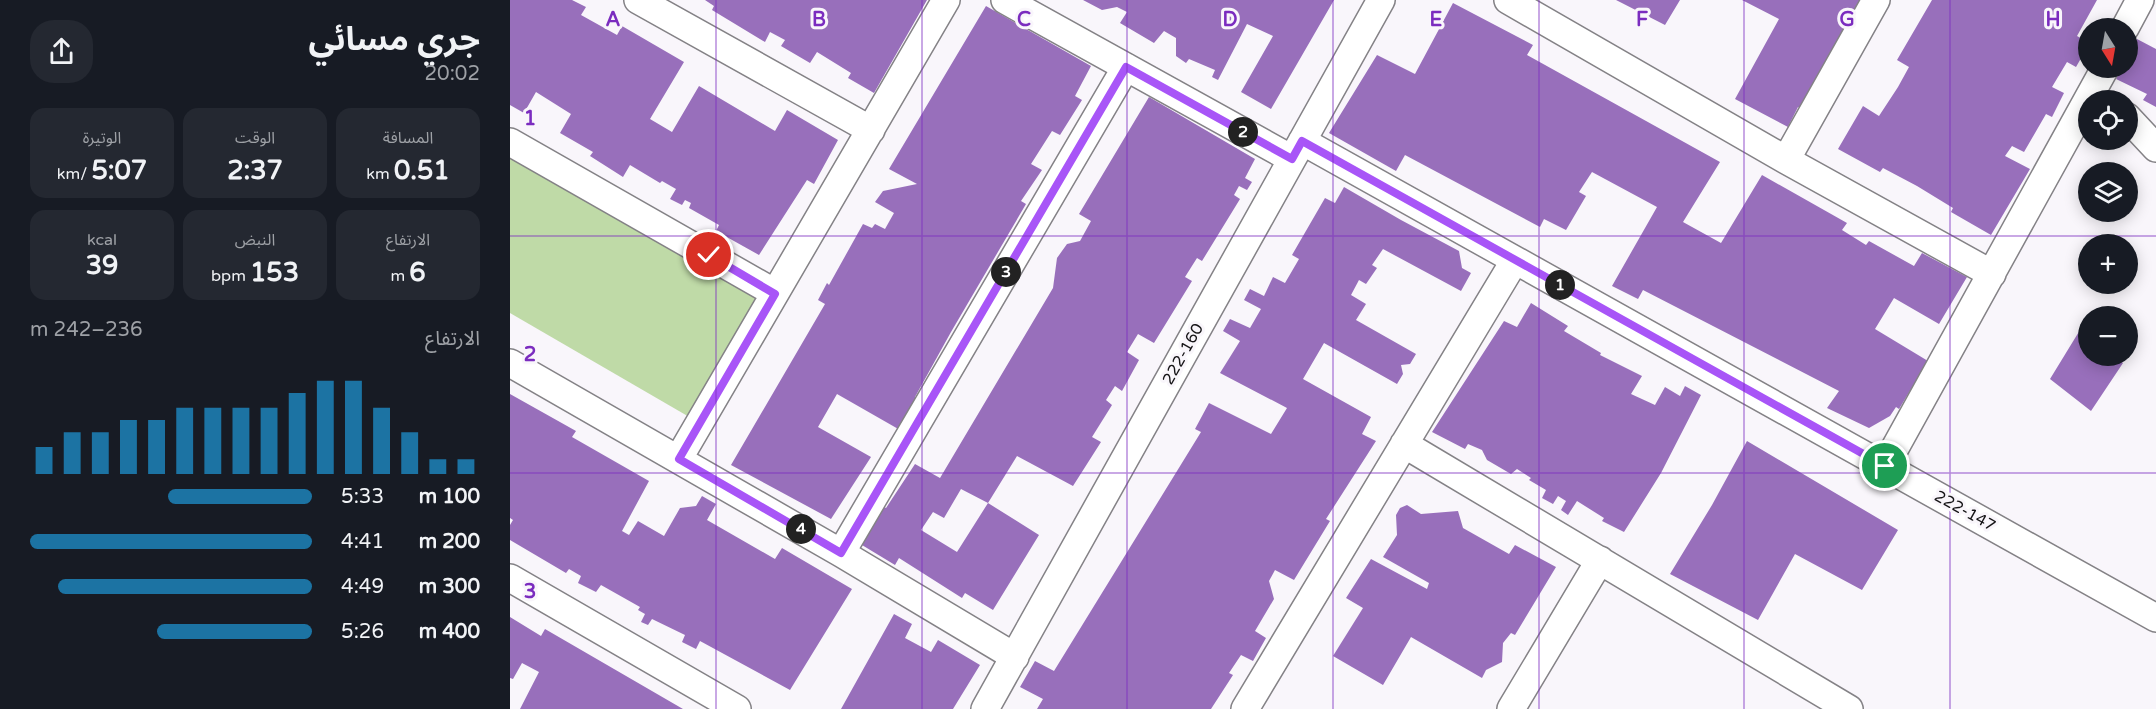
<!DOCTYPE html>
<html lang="ar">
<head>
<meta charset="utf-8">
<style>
	:root { --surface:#171b24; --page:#242831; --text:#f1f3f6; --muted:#9ea1a6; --accent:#1c73a3 }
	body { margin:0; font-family:"Varela Round","Noto Sans Arabic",sans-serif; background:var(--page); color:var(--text); direction:rtl; height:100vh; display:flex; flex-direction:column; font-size:22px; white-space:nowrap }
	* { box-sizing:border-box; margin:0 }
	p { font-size:20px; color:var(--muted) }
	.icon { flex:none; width:33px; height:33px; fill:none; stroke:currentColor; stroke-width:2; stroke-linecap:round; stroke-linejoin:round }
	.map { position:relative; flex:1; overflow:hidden; direction:ltr }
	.side { display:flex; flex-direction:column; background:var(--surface); width:510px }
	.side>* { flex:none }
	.needle { width:39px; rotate:169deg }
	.tools { position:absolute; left:1568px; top:18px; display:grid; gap:12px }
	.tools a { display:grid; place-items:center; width:60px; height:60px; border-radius:50%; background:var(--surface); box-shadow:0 3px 15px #0003; font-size:30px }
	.pin { position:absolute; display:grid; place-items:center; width:51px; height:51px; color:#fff; margin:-26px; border:3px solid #fff; border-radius:50%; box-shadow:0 2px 6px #0007 }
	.km { position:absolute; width:30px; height:30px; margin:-15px; border-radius:50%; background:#222; color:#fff; font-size:16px; line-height:30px; text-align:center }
	.round { display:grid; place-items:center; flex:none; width:63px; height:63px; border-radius:24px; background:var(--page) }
	.summary { display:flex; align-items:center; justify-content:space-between; height:102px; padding:0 30px }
	h1 { font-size:33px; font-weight:700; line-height:45px }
	.stats { display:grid; grid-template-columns:repeat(3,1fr); gap:9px; height:102px; padding:6px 30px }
	.stats div { display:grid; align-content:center; border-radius:15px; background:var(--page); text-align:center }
	.stats b { font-size:26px; font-weight:700 }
	.stats small { font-size:16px; font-weight:400 }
	.stats p { font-size:16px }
	.chart { height:168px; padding:12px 30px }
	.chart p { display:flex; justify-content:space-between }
	.chart svg { width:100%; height:108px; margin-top:6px; stroke:var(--accent); stroke-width:6 }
	ul { padding:0 30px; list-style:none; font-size:20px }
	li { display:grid; grid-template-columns:96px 72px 1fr; align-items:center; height:45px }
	li i { height:15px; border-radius:8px; background:var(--accent) }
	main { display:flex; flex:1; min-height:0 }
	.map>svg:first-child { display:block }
	.green { fill:#bfdaa7 }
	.building { fill:#986fbb }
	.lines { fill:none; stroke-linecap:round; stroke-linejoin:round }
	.minor-casing { stroke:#848286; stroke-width:30 }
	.minor { stroke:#fff; stroke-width:27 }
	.route-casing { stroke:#fff; stroke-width:12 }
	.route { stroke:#a855f7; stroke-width:8 }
	.grid { fill:none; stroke:#7b2cbf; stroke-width:1.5; stroke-opacity:0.55 }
	.labels { text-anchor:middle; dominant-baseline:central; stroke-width:6; stroke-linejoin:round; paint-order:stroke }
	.street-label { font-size:16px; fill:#161517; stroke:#f9f6fb }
	.grid-label { font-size:20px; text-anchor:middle; font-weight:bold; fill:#7b2cbf; stroke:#f9f6fb; stroke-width:6; stroke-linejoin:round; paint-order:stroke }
</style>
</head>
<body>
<main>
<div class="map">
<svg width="1646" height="709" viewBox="0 0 1646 709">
	<rect width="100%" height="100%" fill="#f9f6fb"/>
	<!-- green -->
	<path class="green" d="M0,151L252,294L181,418L0,313Z"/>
	<!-- building -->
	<path class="building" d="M0,0H62L76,7L71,15L107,35L112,26L174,62L140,119L162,132L189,86L265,131L277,110L328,140L304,184L297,180L249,255L206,231L209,225L179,208L181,203L175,200L172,205L160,199L166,189L152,181L150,183L120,165L113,177L80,156L83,152L50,133L61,114L26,92L14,113L0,105Z
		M195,0H417L364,93L338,78L341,73L307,52L300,63L271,46L275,40L260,32L255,42L202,10L204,6Z
		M573,0H824L761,109L731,92L763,36L737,24L708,80L702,77L705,70L679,59L676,63L666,56V38L654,31L644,43L610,23L617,12L607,7L592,10Z
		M1106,0H1170L1155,25Z
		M1232,0H1354L1292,109L1288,107L1278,127L1225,99L1269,19Z
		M1422,0H1587L1567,36L1578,42V46L1566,67L1557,62L1542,87L1554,93L1542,117L1536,114L1514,152L1502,146L1495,156L1520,169L1481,235L1441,212L1443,208L1407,186L1373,168L1370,172L1328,149L1353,106L1369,116L1388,87L1399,67L1387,60Z
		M943,3L1023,45L1017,55L1210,162L1173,222L1211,243L1252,175L1337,223L1332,230L1356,245L1359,241L1404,266L1412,253L1457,277L1429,324L1384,298L1365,329L1418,361L1389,409L1386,407L1380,416L1359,428L1317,408L1329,391L1133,290L1128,299L1102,286L1147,207L1082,172L1069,192L1076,196L1056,230L1034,219L1030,227L895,155L886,171L819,133L867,55L905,74Z
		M476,6L581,66L565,96L572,100L550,135L542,131L521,164L532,170L511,201L516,204L441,332L405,397L410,399L390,430L327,394L308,427L361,457L321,519L221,465L315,304L308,300L317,283L319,285L353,224L362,228L365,224L375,229L384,213L365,202L373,191L407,184L379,169Z
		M1627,39L1646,49V107L1633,100L1637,94L1606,79L1612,68H1617V59Z
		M639,97L745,159L735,178L742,182L737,190L729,186L724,195L730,199L692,261L687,258L675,277L682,281L644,343L628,334L617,352L629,360L612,391L605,386L596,400L602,405L582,437L591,442L563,486L507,456L478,503L451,489L434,518L423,512L411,530L447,552L478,503L529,535L483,610L455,593L452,598L389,558L385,565L347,542L371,505L376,508L405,464L430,478L543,288L547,258L557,244L570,241L581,221L569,214Z
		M834,187L891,220L949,251L952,268L961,273L951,291L873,249L862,265L867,268L856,284L849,280L841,295L856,304L846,320L906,354L900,364L891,365L893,374L887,384L814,343L793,379L861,417L852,434L866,441L816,519L820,521L784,580L765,570L759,581L764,599L745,631L756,638L743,661L731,655L719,673L723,675L701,709H527L533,699L510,687L525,661L544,671L691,432L685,429L699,403L761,434L777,408L710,373L730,341L713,331L720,319L740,328L751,309L734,300L740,289L754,296L763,277L775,283L789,259L782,255L815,198L825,203Z
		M1021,303L1058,326L1054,331L1091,353L1090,355L1132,376L1121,394L1145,405L1155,387L1170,396L1175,386L1191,395L1151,473L1114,532L1092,521L1094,518L1067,501L1058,515L1051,510L1056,501L1048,496L1043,504L1032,498L1036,490L1019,480L1021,478L1007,469L1001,474L977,460L972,450L958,444L955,449L922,432L994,321L1007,327Z
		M1570,330L1578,335V356H1604L1613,363L1581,411L1540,379Z
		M0,394L66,431L62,437L139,481L112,531L119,535L128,521L154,536L170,508L186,506L192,496L206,504L197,520L265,559L272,548L342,589L280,690L190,641L186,649L172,642L175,635L142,619L138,625L131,622L135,614L128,610L130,607L91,585L86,592L68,583L71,576L59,569L56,573L0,540V525L3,520L0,518Z
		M1237,441L1388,530L1352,590L1285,554L1248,620L1160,574L1202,505Z
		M897,505L911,514L948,511L953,528L999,554L1005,545L1046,567L1005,635L1001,633L993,643L992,662L976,670L972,678L901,637L873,685L823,656L853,608L836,598L861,559L917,589L919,583L873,557L887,535L886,515L890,508Z
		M384,614L402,624L395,638L421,652L428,640L470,665L443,709H331Z
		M0,617L31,636L35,629L173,709H10L29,672L12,663L3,679L0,678Z"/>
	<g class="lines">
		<!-- minor casing -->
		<g class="minor-casing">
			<path id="minor" d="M128,0L361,130
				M495,0L782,159
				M998,0L1276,160L1482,274
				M1615,28L1630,0
				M1617,117L1646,148
				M792,141L1646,618
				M0,142L265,293
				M1276,160L1366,0
				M0,363L331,553L505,657
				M894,444L1339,709
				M169,458L436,0
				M1375,466L1595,68
				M331,553L616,67
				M0,578L227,709
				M475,709L871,0
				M735,709L1005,260
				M1001,709L1090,560"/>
		</g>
		<!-- minor -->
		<use href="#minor" class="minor"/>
	</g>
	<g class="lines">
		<!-- route casing -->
		<g class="route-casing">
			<path id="route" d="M199,255L265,294L169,459L331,553L616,67L782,159L792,141L1375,466"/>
		</g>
		<!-- route -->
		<use href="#route" class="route"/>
	</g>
	<!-- grid -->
	<path class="grid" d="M206,0V709M412,0V709M617,0V709M823,0V709M1029,0V709M1234,0V709M1440,0V709M0,236H1646M0,473H1646"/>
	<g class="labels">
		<!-- street labels -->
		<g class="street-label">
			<text transform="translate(673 354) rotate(-61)">222-160</text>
			<text transform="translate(1455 511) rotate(29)">222-147</text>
		</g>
	</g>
	<g class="grid-label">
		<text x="103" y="26">A</text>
		<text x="309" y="26">B</text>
		<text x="514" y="26">C</text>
		<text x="720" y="26">D</text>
		<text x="926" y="26">E</text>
		<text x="1132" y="26">F</text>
		<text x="1337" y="26">G</text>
		<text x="1543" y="26">H</text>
		<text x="20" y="125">1</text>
		<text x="20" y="361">2</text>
		<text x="20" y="598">3</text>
	</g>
</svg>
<div class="tools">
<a><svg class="needle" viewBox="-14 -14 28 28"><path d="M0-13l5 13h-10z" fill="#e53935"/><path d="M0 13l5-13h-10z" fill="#9ea1a6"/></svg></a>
<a><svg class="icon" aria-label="locate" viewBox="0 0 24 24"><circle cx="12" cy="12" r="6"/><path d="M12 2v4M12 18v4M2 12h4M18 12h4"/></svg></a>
<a><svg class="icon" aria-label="layers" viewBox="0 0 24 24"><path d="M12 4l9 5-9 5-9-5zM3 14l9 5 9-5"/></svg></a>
<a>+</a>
<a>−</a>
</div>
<div class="pin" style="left:1375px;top:466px;background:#1e9e55"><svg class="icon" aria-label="arrive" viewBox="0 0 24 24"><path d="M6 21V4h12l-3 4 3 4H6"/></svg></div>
<div class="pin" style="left:199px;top:255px;background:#d93025"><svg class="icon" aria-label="check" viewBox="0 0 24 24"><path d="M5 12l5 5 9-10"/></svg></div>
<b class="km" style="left:1050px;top:285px">1</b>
<b class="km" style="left:733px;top:132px">2</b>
<b class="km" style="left:496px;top:272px">3</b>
<b class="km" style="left:291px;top:529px">4</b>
</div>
<section class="side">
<div class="summary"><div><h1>جري مسائي</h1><p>20:02</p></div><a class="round"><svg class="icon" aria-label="share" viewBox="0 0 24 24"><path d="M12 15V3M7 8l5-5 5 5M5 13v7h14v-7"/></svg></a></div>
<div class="stats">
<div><p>المسافة</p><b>0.51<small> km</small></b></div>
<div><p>الوقت</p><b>2:37</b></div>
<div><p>الوتيرة</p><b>5:07<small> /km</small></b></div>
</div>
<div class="stats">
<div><p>الارتفاع</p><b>6<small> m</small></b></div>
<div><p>النبض</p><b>153<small> bpm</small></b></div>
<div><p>kcal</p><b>39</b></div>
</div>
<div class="chart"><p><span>الارتفاع</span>236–242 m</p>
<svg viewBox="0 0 160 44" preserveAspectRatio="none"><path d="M5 44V33M15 44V27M25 44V27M35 44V22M45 44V22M55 44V17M65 44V17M75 44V17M85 44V17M95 44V11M105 44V6M115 44V6M125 44V17M135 44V27M145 44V38M155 44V38"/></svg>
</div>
<ul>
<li><b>100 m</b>5:33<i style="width:51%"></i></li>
<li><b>200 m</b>4:41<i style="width:100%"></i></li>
<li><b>300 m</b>4:49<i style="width:90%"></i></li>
<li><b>400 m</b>5:26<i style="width:55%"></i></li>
</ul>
</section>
</main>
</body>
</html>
